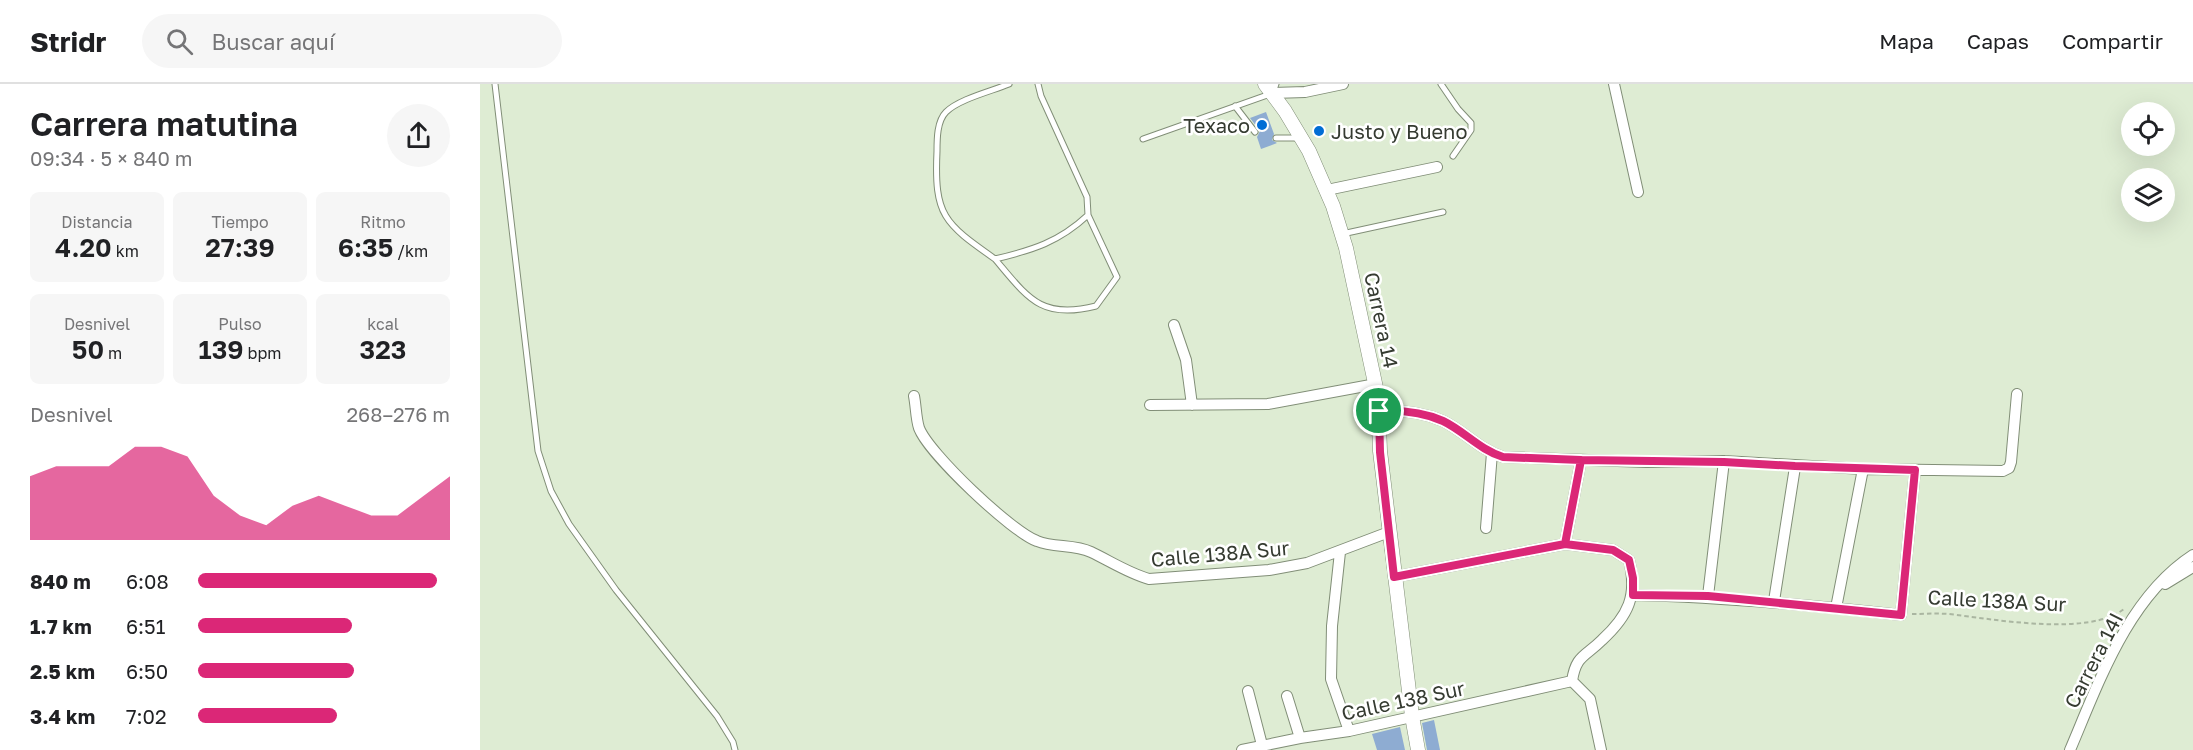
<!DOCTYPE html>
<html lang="es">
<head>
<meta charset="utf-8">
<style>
	:root { --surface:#fff; --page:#f6f6f6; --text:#202124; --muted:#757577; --line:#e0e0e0; --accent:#db2777 }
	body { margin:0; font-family:"Golos Text",sans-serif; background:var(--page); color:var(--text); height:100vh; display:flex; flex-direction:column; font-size:22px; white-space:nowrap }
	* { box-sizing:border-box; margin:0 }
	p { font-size:20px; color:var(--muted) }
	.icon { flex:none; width:33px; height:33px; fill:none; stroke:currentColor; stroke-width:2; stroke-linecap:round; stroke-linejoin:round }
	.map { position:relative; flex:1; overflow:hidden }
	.side { display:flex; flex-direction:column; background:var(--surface); width:480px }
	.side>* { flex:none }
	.tools { position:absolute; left:1641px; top:18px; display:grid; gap:12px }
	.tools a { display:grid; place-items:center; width:54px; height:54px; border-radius:50%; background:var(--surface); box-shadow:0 6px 24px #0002; font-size:30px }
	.pin { position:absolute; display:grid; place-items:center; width:51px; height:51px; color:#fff; margin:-26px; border:3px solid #fff; border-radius:50%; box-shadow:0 2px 6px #0007 }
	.round { display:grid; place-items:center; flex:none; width:63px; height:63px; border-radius:32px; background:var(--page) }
	.summary { display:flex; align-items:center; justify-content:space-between; height:102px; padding:0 30px }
	h1 { font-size:33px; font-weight:600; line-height:45px }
	.figures { display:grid; grid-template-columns:repeat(3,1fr); gap:9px; height:102px; padding:6px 30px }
	.figures div { display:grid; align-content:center; border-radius:9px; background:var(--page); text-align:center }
	.figures b { font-size:26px; font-weight:600 }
	.figures small { font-size:16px; font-weight:400 }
	.figures p { font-size:16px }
	.chart { height:168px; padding:12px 30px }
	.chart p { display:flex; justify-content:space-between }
	.chart svg { width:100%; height:108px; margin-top:6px; fill:var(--accent); opacity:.7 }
	ul { padding:0 30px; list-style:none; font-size:20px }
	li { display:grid; grid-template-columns:96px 72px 1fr; align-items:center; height:45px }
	li i { height:15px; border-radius:8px; background:var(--accent) }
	header { display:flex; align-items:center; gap:36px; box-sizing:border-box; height:84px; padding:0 30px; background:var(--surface); border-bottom:2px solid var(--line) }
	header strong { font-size:28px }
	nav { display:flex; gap:33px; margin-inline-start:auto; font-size:21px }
	.search { width:420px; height:54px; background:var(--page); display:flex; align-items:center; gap:15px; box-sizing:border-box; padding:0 21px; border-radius:33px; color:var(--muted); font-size:22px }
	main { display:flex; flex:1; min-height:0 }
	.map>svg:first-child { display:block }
	.building { fill:#8eacd2 }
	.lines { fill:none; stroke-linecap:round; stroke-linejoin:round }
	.service-casing { stroke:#818e77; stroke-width:7 }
	.minor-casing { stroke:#818e77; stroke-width:12 }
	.tertiary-casing { stroke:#818e77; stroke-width:15 }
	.path { stroke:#aab6a1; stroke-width:2; stroke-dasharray:4.5 3; stroke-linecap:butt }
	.service { stroke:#fff; stroke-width:5 }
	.minor { stroke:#fff; stroke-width:10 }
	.tertiary { stroke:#fff; stroke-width:14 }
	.route-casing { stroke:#fff; stroke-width:12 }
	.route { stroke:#db2777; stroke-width:8 }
	.poi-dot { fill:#016dd5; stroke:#fff; stroke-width:2 }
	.labels { text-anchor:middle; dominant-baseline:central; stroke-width:5; stroke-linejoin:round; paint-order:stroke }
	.poi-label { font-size:20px; fill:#353b31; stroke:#fff; text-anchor:end }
	.street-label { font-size:20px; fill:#353b31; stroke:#fff }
</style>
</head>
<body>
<header>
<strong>Stridr</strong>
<div class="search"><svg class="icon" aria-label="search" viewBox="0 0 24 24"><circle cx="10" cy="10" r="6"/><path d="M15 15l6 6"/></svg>Buscar aquí</div>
<nav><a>Mapa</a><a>Capas</a><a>Compartir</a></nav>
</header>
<main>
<section class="side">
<div class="summary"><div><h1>Carrera matutina</h1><p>09:34 · 5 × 840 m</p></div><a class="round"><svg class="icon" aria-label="share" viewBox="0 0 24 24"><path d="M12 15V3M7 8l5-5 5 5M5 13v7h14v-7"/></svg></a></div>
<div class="figures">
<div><p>Distancia</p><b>4.20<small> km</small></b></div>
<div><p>Tiempo</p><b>27:39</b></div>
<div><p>Ritmo</p><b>6:35<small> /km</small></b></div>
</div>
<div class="figures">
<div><p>Desnivel</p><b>50<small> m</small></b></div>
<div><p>Pulso</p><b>139<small> bpm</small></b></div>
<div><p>kcal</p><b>323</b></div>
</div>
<div class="chart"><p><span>Desnivel</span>268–276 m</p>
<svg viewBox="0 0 160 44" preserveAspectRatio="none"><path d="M0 44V18L10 14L20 14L30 14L40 6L50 6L60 10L70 26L80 34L90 38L100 30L110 26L120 30L130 34L140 34L150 26L160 18V44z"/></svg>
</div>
<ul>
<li><b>840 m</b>6:08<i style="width:95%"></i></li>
<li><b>1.7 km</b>6:51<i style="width:61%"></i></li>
<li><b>2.5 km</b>6:50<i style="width:62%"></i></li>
<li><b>3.4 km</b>7:02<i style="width:55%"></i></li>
</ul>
</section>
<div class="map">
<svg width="1713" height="666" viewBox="0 0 1713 666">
	<rect width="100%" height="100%" fill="#deecd3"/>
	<!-- building -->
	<path class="building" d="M786,28L794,50L792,56L797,59L781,65L777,53L780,47L770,34Z
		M954,636L960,666H947L942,639Z
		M920,643L925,666H897L892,650Z"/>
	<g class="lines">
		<!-- service casing -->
		<g class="service-casing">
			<path id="service" d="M15,0L58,367L71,407L89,440L136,506L237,632L253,658L255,666
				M529,0C512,7 479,15 466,28C457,37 457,55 457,67C454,132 464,139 515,175C553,166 579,158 608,131L607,113L561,12L558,0
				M961,0L978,25L991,39V46L973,72
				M755,22L775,48
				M796,54H818
				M663,55L793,9L796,0
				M862,150L963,128
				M515,175C548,214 561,236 616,222L637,193L608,131"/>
		</g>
		<!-- minor casing -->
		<g class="minor-casing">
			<path id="minor" d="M1134,0L1158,108
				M793,9L825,8L863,0
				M847,106L957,83
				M694,241L706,276L712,321
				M434,312C436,322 436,335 439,344C449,370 532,448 557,457C574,464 594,460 611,468C630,477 648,489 669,495L789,486L827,479L909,448
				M670,321L788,320L896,300
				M899,327C920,326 943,328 963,337C984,347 1000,366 1023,373L1166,378L1244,377L1383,385L1523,387L1529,384L1531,378L1537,310
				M1006,444L1012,369
				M1085,460L1101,376
				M860,468L852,542L851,595L869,647
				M914,493L1085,460L1133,466L1149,476C1158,512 1148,532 1122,556C1105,573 1096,571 1092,597
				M1685,500L1713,483
				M1153,511C1243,513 1331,521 1421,531L1435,386
				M1228,512L1244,377
				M1294,517L1315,383
				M1356,524L1383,385
				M1092,597L1110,615L1121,666
				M768,607L782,661
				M807,612L820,654
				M762,666L820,654L869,647L1092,597
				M1590,666C1619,598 1648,513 1713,471"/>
		</g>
		<!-- tertiary casing -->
		<g class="tertiary-casing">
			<path id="tertiary" d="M785,0L805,27L829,67L853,122L866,164L898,313L900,367L932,632L938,666"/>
		</g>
		<!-- path -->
		<path class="path" d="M1432,530C1444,530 1456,529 1469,530C1513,535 1608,553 1644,525"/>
		<!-- service -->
		<use href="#service" class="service"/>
		<!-- minor -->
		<use href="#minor" class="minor"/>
		<!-- tertiary -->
		<use href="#tertiary" class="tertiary"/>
	</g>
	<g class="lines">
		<!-- route casing -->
		<g class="route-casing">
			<path id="route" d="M899,327C920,326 943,328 963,337C984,347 1000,366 1023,373L1101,376L1085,460L1133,466L1149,476L1153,494V511L1228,512L1421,531L1435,386L1315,382L1244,378L1101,376L1085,460L914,493L900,368L899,327"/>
		</g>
		<!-- route -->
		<use href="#route" class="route"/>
	</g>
	<!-- markers -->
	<g class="poi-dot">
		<circle cx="782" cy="41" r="6"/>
		<circle cx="839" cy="47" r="6"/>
	</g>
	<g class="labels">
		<!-- poi labels -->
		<g class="poi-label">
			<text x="770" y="41">Texaco</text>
			<text x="851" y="47" text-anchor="start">Justo y Bueno</text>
		</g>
		<!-- street labels -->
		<g class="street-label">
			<text transform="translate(902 236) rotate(78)">Carrera 14</text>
			<text transform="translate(740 469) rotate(-5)">Calle 138A Sur</text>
			<text transform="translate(1517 516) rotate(3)">Calle 138A Sur</text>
			<text transform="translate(1613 576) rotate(-63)">Carrera 14I</text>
			<text transform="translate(923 616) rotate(-12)">Calle 138 Sur</text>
		</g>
	</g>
</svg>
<div class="tools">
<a><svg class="icon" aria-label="locate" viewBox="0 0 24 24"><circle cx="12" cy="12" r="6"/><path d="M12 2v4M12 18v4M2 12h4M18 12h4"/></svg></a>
<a><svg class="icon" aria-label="layers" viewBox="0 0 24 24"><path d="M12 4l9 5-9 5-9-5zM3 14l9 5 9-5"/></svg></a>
</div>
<div class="pin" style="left:899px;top:327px;background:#1e9e55"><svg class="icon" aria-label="arrive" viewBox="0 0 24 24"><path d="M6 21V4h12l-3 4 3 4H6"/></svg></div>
</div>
</main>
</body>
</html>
